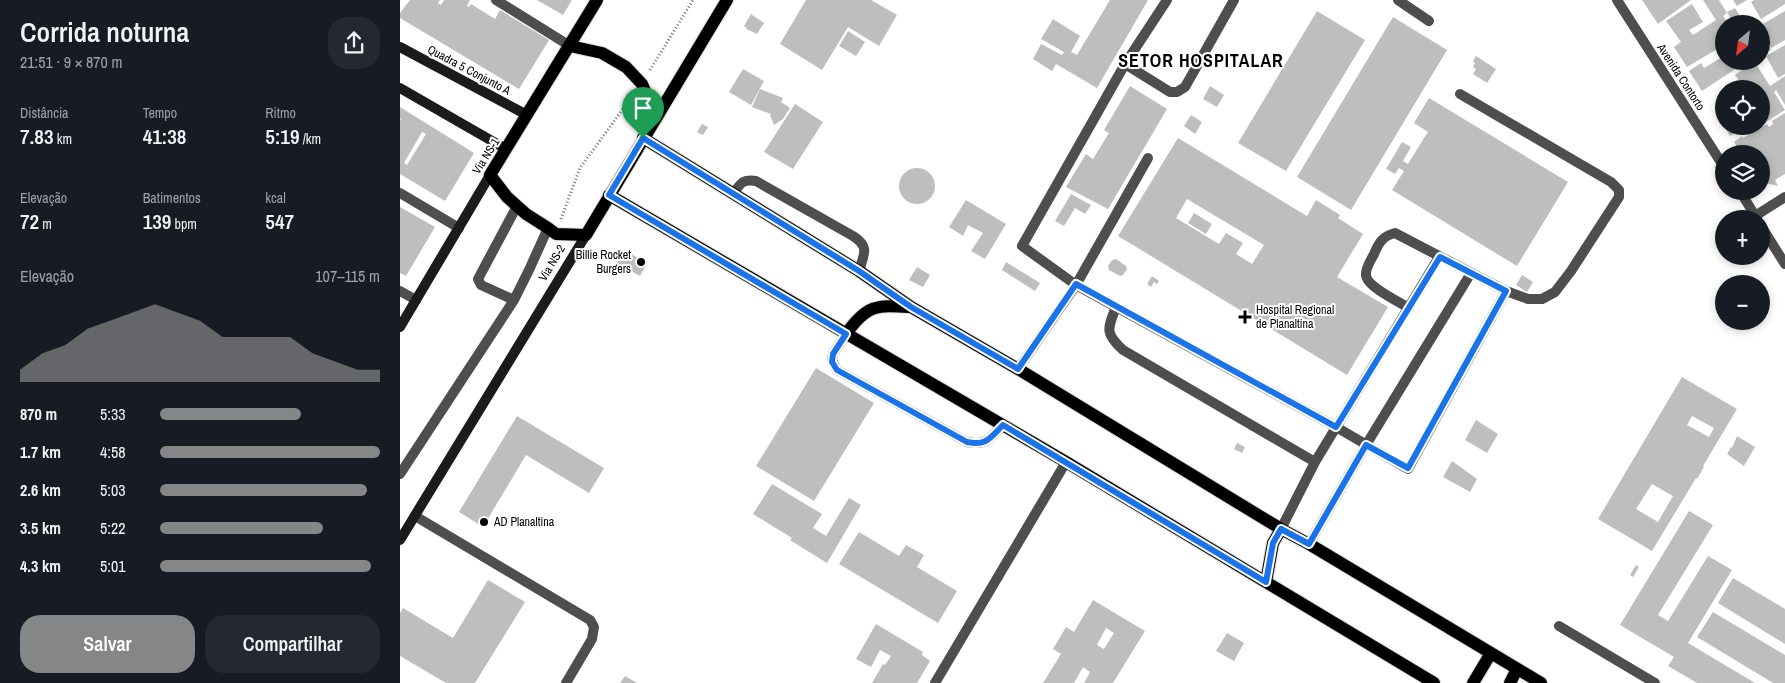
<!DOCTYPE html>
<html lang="pt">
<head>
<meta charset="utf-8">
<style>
	:root { --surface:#171b24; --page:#242831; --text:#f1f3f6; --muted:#9ea1a6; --accent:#858687 }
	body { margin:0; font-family:"Archivo Narrow",sans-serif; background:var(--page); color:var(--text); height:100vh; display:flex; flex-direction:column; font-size:19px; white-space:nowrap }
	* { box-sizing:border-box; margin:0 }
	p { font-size:16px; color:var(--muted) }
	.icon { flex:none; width:28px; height:28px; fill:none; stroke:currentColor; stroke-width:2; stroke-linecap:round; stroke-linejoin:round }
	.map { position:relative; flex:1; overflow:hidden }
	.sheet { display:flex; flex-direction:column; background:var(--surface); width:400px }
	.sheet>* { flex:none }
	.needle { width:32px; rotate:208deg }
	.fabs { position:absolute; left:1315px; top:15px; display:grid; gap:10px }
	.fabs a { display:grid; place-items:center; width:55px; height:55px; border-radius:50%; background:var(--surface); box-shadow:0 2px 8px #0003; font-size:25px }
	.pin { position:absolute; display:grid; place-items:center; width:42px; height:42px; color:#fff; margin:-51px -21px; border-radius:50% 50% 50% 0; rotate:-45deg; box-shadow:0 0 5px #0007 }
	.pin .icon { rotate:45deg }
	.round { display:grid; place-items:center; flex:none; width:52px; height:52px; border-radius:20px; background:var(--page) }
	.summary { display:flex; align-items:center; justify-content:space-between; height:85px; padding:0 20px }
	h1 { font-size:28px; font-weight:600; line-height:38px }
	.stats { display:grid; grid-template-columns:repeat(3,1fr); gap:8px; height:85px; padding:5px 20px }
	.stats div { display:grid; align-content:center }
	.stats b { font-size:21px; font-weight:600 }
	.stats small { font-size:14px; font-weight:400 }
	.stats p { font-size:14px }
	.chart { height:140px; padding:10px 20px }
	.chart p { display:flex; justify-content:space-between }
	.chart svg { width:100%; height:90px; margin-top:5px; fill:var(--accent); opacity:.7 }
	.cta { display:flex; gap:10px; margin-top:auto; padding:10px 20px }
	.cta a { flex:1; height:58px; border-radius:20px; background:var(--accent); color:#fff; font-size:20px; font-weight:600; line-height:58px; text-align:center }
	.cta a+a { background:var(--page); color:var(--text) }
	ul { padding:0 20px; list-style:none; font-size:16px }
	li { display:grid; grid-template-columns:80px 60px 1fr; align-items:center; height:38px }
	li i { height:12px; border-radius:6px; background:var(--accent) }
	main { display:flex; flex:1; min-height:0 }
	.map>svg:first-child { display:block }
	.building { fill:#bebebe; fill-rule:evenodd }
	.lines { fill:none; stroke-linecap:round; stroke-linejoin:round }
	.primary-casing { stroke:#dbdbdb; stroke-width:14 }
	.path { stroke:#707070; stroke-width:3; stroke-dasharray:1 2.5; stroke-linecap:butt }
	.lane { stroke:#4e4e4e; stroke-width:10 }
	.street { stroke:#4e4e4e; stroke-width:10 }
	.secondary { stroke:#1b1b1b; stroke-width:10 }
	.primary { stroke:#000; stroke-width:12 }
	.route-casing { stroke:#fff; stroke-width:10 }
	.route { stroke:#1a73e8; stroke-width:6 }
	.poi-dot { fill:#000; stroke:#fff; stroke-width:2 }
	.labels { text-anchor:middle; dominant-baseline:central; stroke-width:4; stroke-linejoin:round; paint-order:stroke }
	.street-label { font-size:12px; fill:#000; stroke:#fff }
	.poi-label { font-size:12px; fill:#000; stroke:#fff; text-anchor:start }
	.district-label { font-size:18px; font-weight:bold; letter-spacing:1px; fill:#000; stroke:#fff }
</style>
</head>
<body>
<main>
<section class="sheet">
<div class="summary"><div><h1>Corrida noturna</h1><p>21:51 · 9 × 870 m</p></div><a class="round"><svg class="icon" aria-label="share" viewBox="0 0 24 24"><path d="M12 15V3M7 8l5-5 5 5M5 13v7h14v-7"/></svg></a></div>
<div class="stats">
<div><p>Distância</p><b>7.83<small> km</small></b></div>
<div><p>Tempo</p><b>41:38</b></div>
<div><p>Ritmo</p><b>5:19<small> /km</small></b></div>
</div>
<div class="stats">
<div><p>Elevação</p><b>72<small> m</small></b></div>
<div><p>Batimentos</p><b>139<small> bpm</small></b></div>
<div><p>kcal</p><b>547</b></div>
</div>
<div class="chart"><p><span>Elevação</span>107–115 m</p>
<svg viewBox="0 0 160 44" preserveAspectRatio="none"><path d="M0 44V38L10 30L20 26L30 18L40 14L50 10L60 6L70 10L80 14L90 22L100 22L110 22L120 22L130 30L140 34L150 38L160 38V44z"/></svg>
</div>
<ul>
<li><b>870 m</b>5:33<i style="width:64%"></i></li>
<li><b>1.7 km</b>4:58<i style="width:100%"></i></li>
<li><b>2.6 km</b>5:03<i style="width:94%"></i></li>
<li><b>3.5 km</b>5:22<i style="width:74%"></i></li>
<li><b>4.3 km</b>5:01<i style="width:96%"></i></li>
</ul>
<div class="cta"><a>Salvar</a><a>Compartilhar</a></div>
</section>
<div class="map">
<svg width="1385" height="683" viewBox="0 0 1385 683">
	<rect width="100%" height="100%" fill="#fff"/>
	<!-- building -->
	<path class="building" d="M10,0H40L38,3L41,5L44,0H70L67,6L69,7L71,4L95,19L100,10L149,40L119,89L0,18V13Z
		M137,0H172L163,15Z
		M406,0H471L497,15L479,46L448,27L422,70L380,44Z
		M710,0H748L697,88L656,64L652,71L633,59L641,44L662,55L664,52L641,39L653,19L680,36L671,52L677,55Z
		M1242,0H1291L1258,24Z
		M1303,0H1319L1327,13L1323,16L1328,24H1324V45L1287,67L1274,47L1281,42L1266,21L1292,4L1303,22L1289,30L1293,35L1316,20Z
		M1333,0H1347L1337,6Z
		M1354,0H1385V4L1361,19L1351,2Z
		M1335,8L1345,24H1334L1327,12Z
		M917,11L965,40L886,171L838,143Z
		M1385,11V40L1371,48L1361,32V25Z
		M351,14L364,23L357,34L346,29L347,28L344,26Z
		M993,17L1047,50L951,210L897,177Z
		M448,31L465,42L456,56L439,46Z
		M1361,34L1371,50L1361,56Z
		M1385,45V74L1378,78L1366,56Z
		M1076,56L1096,69L1087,83L1073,74L1076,69L1073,67L1075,63L1073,61Z
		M1324,56V61H1354L1370,86L1385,76V105L1376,90L1374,92L1385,110L1361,125V89H1345L1335,75L1345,68L1343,64L1302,91L1289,71L1301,63L1304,68Z
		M343,69L364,81L351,105L329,92Z
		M730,86L767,109L708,209L666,187L686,154L693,159L709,133L704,130Z
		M810,86L824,95L817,107L803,99Z
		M360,89L383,98L381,102L390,108L383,119L374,125L370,115L371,114L352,107Z
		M1029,98L1168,182L1117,266L992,190L1004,171L999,168L995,174L986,169L1002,142L1011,147L1003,161L1008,164L1024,138L1028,132L1014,123Z
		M395,104L423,122L393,169L364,152Z
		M0,107L74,153L45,201L0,174V121L1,119H0ZM22,132L26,134L7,165L4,163Z
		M1385,113V174L1375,180L1378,186L1361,182V154H1341L1334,142L1342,136L1343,138L1367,124L1369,127L1373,124L1372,121Z
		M791,115L802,122L795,134L784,126Z
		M302,124L308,127L303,135L297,132Z
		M1324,126H1346L1330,136Z
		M778,138L907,216L916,200L940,215L938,218L963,234L937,277L988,307L947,375L718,236ZM787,199L864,245L852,264L836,254L843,243L826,233L819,244L776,218Z
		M499 186a18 18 0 1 1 36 0a18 18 0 1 1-36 0Z
		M671,194L691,205L685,214L675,208L664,226L655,221Z
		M566,200L606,224L585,259L571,251L583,233L568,225L563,236L549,227Z
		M0,207L35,227L6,276L0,273Z
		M794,213L812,224L806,234L788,223Z
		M224,250L247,263L240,276L217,263Z
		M716,259L726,266L727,269L723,275L720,276L709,270L708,266L712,260Z
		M606,262L640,283L635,291L602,270Z
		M517,267L530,275L523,287L509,280Z
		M1122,275L1133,282L1127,292L1116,285Z
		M752,276L759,281L757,284L754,282L751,287L747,284Z
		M416,368L474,403L414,501L356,466Z
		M1282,377L1337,409L1303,466L1304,467L1297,479L1296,478L1252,551L1198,519ZM1292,416L1314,428L1309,437L1287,425ZM1252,484L1273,496L1258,522L1236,509Z
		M117,416L204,468L189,493L126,455L83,527L59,512Z
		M1076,420L1098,434L1087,453L1065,440Z
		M1337,436L1355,447L1344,466L1327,454L1331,447L1332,448Z
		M837,443L845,447L842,453L834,449Z
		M1052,461L1077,479L1070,492L1043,477Z
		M372,484L422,514L413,528L426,536L449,498L461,505L427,563L390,540L392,538L353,514Z
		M1289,511L1313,525L1258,615L1268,621L1308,556L1332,570L1288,643L1355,683H1297L1268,666L1274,657L1220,625Z
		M459,532L499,556L506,545L524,555L517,567L557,591L538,623L439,564Z
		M1236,565L1239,567L1233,577L1230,575Z
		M1333,578L1385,609V644L1318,603Z
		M88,580L125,602L75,683H46L0,656V613L3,608L53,638Z
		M693,600L745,631L713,683H684L690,672L683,667L674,683H643L661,654L653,649L666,627L674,632ZM706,628L714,633L704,649L697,645Z
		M1313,612L1385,655V683H1373L1297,637Z
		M476,624L523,652L522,655L530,661L517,683H472L483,664L485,665L491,656L480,650L471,667L456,659Z
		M827,633L844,643L834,661L816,651Z
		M225,676L232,680L237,683H220Z"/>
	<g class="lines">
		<!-- primary casing -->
		<g class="primary-casing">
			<path id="primary" d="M197,0L90,175L107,197L117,206L126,214L148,228L156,234L186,235L327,0
				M170,46L202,53L226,67L242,84L256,118
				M243,138L459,271L511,307L618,369L881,529L909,544L1141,683
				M209,195L666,462L1034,683
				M446,334C467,304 477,305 511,307
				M866,582L873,543L881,529
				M1073,683L1091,653
				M1110,683L1117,669"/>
		</g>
		<!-- path -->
		<path class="path" d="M250,70L293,0
			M161,219L180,168L231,98"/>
		<!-- lane -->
		<path class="lane" d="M767,0L725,64L770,92H777L785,87L834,0
			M998,0L1029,21
			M725,64L622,246L676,285L936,427L1008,469L1106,291
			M333,194C341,183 342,179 356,181L453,236C470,247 464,254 459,271
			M114,300L81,285L78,279L117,206
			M716,307C708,328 704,333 723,350L915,462
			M1009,308C999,302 966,286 966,275C965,269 971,260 974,254C979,242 983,236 995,233L1106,291L1128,299H1142L1155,292L1171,271L1219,197V190L1211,182L1060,94
			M446,334L433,354L432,361L437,370L567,442C587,446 590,438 603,425
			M618,369L676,285L748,158
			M0,474L114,300L129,270L148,228
			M15,516L190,620L194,627L192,639L166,683
			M881,529L915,462L1039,257
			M909,544L966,445L1071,273
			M1159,626L1255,683"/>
		<!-- street -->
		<path class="street" d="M96,0L170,46
			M1217,0L1324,167
			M1340,191L1357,219
			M0,193L59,228
			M1355,216L1385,197
			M1361,226L1385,264
			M0,291L16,300
			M535,683L666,462"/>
		<!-- secondary -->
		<path class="secondary" d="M0,47L127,115
			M0,88L106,149
			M0,327L90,175
			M0,540L186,235"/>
		<!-- primary -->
		<use href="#primary" class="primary"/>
	</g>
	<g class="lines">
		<!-- route casing -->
		<g class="route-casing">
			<path id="route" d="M243,138L459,271L511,307L618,369L676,284L936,427L1040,257L1106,291L1008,468L966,445L909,544L881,529L873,543L866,582L603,425C590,438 587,446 567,442L437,370L432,362L433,354L446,334L209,195Z"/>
		</g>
		<!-- route -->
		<use href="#route" class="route"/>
	</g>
	<!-- markers -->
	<g class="poi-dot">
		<circle cx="241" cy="262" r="5"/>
		<path d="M842.5 309.5h5v5h5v5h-5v5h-5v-5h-5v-5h5z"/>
		<circle cx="84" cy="522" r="5"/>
	</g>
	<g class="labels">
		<!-- street labels -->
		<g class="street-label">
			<text transform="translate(69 70) rotate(28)">Quadra 5 Conjunto A</text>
			<text transform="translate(1281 77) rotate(57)">Avenida Contorto</text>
			<text transform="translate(86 156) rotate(-58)">Via NS-1</text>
			<text transform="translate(152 263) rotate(-59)">Via NS-2</text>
		</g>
		<!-- poi labels -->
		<g class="poi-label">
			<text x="231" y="255" text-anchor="end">Billie Rocket<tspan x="231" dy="14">Burgers</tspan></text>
			<text x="856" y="310">Hospital Regional<tspan x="856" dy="14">de Planaltina</tspan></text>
			<text x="94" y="522">AD Planaltina</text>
		</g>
		<!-- district labels -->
		<g class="district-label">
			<text x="801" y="60">SETOR HOSPITALAR</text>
		</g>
	</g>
</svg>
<div class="fabs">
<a><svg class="needle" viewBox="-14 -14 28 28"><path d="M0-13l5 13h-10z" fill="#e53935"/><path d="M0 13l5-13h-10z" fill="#9ea1a6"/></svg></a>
<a><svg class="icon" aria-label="locate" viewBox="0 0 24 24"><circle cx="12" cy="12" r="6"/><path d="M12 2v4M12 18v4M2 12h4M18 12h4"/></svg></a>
<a><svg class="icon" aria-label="layers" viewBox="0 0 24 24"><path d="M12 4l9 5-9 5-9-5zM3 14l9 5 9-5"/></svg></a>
<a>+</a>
<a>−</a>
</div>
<div class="pin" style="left:243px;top:138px;background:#1e9e55"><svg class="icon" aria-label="arrive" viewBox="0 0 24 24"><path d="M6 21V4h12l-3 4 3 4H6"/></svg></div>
</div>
</main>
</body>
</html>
